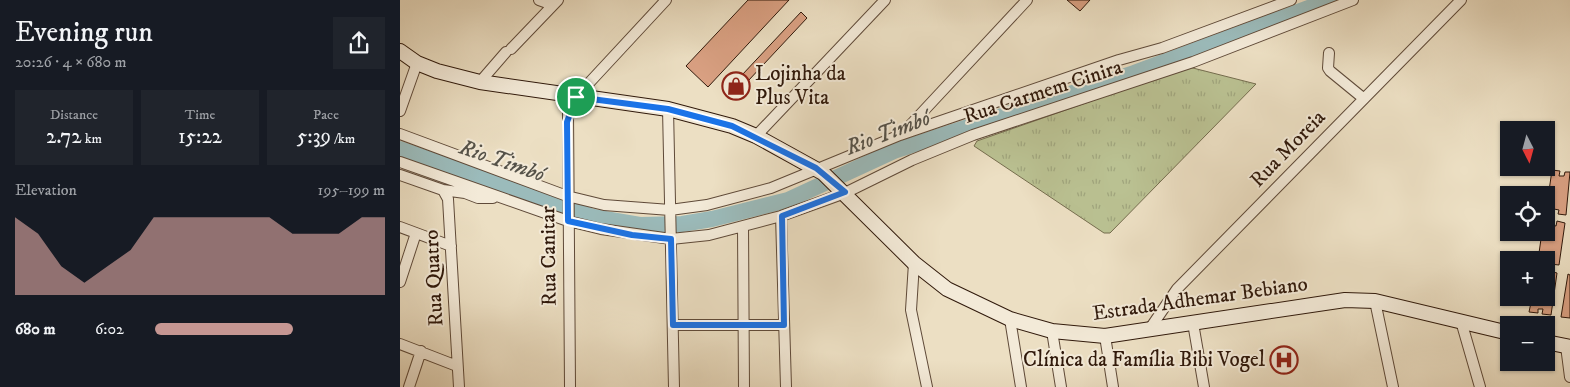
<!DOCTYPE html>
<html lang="en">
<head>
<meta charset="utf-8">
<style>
	:root { --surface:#171b24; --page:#20242c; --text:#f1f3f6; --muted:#9ea1a6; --accent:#c59692 }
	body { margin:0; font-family:"IM FELL DW Pica",serif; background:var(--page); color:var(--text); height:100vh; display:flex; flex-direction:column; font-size:19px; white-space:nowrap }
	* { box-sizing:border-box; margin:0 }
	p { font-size:16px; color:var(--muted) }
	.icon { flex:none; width:28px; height:28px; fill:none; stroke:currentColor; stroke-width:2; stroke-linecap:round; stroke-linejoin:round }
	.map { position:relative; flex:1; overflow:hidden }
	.side { display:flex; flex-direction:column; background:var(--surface); width:400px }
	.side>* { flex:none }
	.needle { width:32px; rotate:174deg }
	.fabs { position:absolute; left:1100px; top:121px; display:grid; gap:10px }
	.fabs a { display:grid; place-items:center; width:55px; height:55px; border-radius:0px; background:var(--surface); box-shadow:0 1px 4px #0004; font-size:25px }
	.pin { position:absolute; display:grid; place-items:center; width:42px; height:42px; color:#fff; margin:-21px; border:2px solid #fff; border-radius:50%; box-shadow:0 1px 5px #0007 }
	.round { display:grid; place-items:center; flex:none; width:52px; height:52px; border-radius:0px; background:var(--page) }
	.overview { display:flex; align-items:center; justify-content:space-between; height:85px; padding:0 15px }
	h1 { font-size:28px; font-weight:600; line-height:38px }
	.stats { display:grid; grid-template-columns:repeat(3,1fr); gap:8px; height:85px; padding:5px 15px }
	.stats div { display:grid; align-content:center; border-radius:0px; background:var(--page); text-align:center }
	.stats b { font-size:21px; font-weight:600 }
	.stats small { font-size:14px; font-weight:400 }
	.stats p { font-size:14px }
	.chart { height:140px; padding:10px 15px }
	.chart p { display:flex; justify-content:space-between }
	.chart svg { width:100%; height:90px; margin-top:5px; fill:var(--accent); opacity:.7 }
	ul { padding:0 15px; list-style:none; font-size:16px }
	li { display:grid; grid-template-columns:80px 60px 1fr; align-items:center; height:38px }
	li i { height:12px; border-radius:6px; background:var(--accent) }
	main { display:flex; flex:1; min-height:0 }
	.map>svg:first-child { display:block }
	.grass { fill:url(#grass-tufts); stroke:#756d4e }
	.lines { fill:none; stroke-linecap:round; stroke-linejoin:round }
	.river { stroke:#9bbbbb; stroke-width:16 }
	.building { fill:#d9a082; stroke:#30190b }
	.street-casing { stroke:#5f4a39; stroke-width:12 }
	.secondary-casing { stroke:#30190b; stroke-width:16 }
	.street { stroke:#f3ead8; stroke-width:10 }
	.secondary { stroke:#f3ead8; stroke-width:14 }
	.route-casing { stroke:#fff; stroke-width:10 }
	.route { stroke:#1a73e8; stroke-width:6 }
	.labels { text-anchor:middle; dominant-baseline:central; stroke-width:4; stroke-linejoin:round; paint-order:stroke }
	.poi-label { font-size:21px; fill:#30190b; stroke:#f3ead8; text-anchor:start }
	.street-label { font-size:21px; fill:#30190b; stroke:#f3ead8 }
	.water-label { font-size:22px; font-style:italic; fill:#555249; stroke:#f3ead8 }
</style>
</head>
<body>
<main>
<section class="side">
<div class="overview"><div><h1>Evening run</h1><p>20:26 · 4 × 680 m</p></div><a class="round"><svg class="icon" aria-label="share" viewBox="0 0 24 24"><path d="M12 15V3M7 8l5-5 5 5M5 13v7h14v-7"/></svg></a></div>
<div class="stats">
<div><p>Distance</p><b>2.72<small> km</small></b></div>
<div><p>Time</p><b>15:22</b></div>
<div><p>Pace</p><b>5:39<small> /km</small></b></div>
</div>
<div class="chart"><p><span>Elevation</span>195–199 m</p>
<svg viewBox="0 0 160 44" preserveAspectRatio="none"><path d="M0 44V6L10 14L20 30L30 38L40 30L50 22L60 6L70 6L80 6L90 6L100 6L110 6L120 14L130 14L140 14L150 6L160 6V44z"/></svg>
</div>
<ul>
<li><b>680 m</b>6:02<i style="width:60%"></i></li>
</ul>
</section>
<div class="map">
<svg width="1170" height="387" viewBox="0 0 1170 387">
	<defs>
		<pattern id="grass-tufts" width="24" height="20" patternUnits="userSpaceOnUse" patternTransform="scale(1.25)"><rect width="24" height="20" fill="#bac192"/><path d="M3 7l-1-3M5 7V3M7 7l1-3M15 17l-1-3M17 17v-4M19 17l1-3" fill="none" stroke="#a0a57d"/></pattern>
	</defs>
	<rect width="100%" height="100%" fill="#ecdfc3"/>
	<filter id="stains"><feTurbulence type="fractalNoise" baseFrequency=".004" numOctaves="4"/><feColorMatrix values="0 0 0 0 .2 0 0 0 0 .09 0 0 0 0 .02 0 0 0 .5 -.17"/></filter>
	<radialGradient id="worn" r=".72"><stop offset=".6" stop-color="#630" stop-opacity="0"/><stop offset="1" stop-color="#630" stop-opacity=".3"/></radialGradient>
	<!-- grass -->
	<path class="grass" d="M789,67L856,84L710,233H704L574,146L577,141Z"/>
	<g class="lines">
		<!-- river -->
		<path class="river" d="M0,149L193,217L240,225L282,224L312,219L388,200L494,151L734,73L930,0"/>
	</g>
	<!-- building -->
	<path class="building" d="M348,0H389L308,87L286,66Z
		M667,0H690L680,11Z
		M401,12L407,18L348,81L342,75Z
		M342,75L348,81L333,98L323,92Z
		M1152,170L1160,171L1159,176H1164L1165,172H1170L1166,215L1158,214L1159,210L1154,209L1153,213L1146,212Z
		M1146,220L1152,221L1151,225L1156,226L1157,221L1165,223L1159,265L1150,264L1151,260H1138L1142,232H1146Z
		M1149,271L1157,273L1151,315L1142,314L1143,309H1138V313L1129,312L1132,298H1146V276H1148Z
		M1168,274L1170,275V318L1161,317Z"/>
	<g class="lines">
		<!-- street casing -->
		<g class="street-casing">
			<path id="street" d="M139,0L153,5
				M111,49L158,0
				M929,53L928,68L930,71L963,98
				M80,82L106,52
				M268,109L274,387
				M0,111L17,63
				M503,133L627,0
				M0,134L167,196L204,205L270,210L307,205L371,188L500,135L719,60L762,48L891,0
				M356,136L485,0
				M0,162L168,221L201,229L271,239L309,235L381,216L445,193L512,160L573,135L793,62L953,0
				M0,175L43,190L65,193L78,198H93
				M43,190L48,199L59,387
				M381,216L386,387
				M343,226L344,387
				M0,227L51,246
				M514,263L511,310L527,387
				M0,282L16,233
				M975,301L993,387
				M610,319L621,387
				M1061,321L1080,387
				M793,323L804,387
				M273,325H384
				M749,330L777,289L1061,0
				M652,331L661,387
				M705,336L713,387
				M0,344L57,366
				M1166,346L1170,377
				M9,387L21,351
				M170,387L168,113L176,97L266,0"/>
		</g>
		<!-- secondary casing -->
		<g class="secondary-casing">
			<path id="secondary" d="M0,51L17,63L37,71L80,82L268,109L332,126L356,136L423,173L514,263L547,289L610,319L652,331L705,336L945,300L975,301L1109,333
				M1146,342L1170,347"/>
		</g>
		<!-- street -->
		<use href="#street" class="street"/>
		<!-- secondary -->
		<use href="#secondary" class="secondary"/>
	</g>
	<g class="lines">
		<!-- route casing -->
		<g class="route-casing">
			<path id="route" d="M176,97L268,109L332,126L416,168L445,192L382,216L384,325H273L271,239L232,235L168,221L167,122Z"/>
		</g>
		<!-- route -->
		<use href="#route" class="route"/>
	</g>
	<!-- icons -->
	<defs>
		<g id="shop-ring" transform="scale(1.4375)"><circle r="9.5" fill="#f3ead8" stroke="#8f2418" stroke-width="1.5"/><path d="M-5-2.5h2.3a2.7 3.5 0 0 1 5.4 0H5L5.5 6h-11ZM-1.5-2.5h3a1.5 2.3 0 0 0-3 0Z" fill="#8f2418"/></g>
		<g id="hospital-ring" transform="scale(1.4375)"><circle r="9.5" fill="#f3ead8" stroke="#8f2418" stroke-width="1.5"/><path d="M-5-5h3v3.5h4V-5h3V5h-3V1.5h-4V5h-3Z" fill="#8f2418"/></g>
	</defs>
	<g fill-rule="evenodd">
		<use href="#shop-ring" x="336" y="86"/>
		<use href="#hospital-ring" x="884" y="360"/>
	</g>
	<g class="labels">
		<!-- poi labels -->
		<g class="poi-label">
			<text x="355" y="74">Lojinha da<tspan x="355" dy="24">Plus Vita</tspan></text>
			<text x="865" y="360" text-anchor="end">Clínica da Família Bibi Vogel</text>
		</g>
		<!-- street labels -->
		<g class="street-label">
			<text transform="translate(643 92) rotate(-18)">Rua Carmem Cinira</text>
			<text transform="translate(888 149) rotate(-46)">Rua Moreia</text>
			<text transform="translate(149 256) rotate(-91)">Rua Canitar</text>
			<text transform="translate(34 278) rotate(-93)">Rua Quatro</text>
			<text transform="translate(800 299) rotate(-8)">Estrada Adhemar Bebiano</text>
		</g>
		<!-- water labels -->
		<g class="water-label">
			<text transform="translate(488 133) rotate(-21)">Rio Timbó</text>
			<text transform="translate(102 161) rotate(19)">Rio Timbó</text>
		</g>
	</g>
	<rect width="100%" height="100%" filter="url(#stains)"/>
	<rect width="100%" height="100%" fill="url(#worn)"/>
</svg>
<div class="fabs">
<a><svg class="needle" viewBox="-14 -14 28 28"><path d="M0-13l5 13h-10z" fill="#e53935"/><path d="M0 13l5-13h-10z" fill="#9ea1a6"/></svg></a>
<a><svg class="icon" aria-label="locate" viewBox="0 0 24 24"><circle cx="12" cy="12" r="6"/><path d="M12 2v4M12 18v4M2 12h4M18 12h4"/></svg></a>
<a>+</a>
<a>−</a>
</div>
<div class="pin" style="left:176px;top:97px;background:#1e9e55"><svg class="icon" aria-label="arrive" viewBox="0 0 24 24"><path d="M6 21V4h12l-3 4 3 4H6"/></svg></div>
</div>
</main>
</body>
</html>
